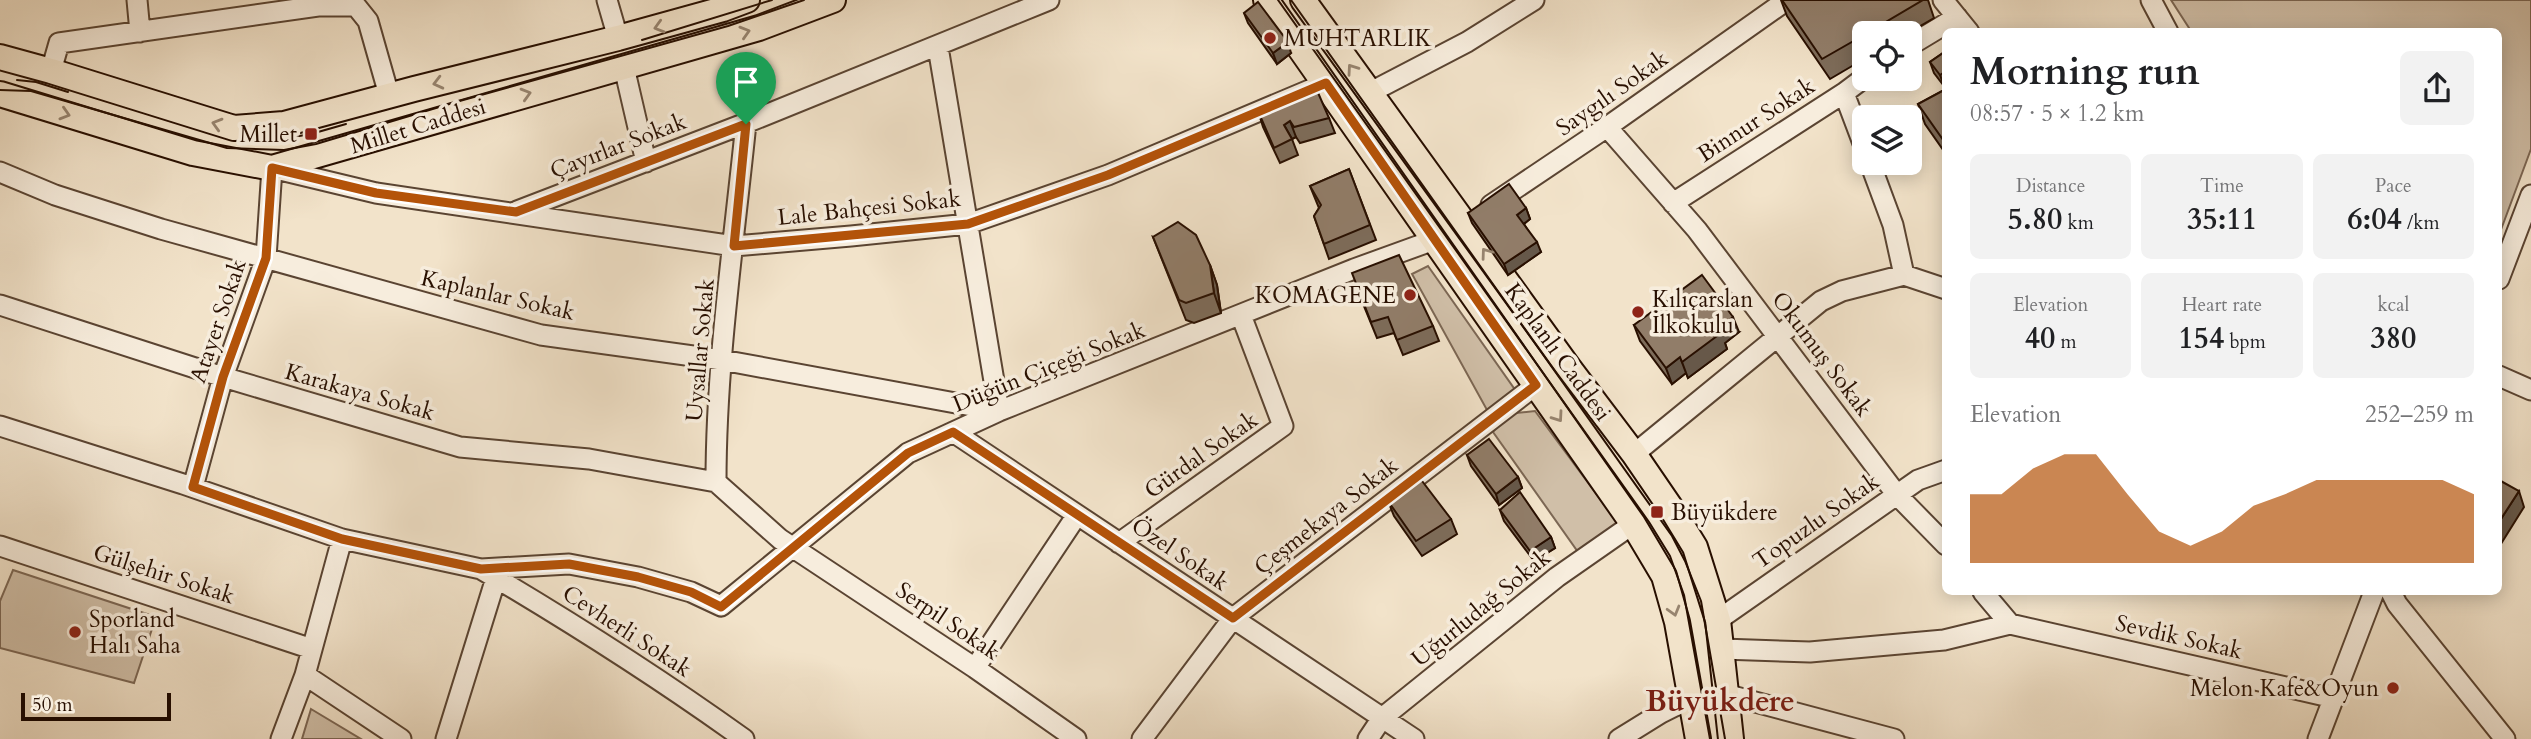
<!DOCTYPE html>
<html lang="en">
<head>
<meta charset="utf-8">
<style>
	:root { --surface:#fff; --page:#f2f2f2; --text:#202124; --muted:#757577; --accent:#b45309 }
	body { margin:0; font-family:Cardo,serif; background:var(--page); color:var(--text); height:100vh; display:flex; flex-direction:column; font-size:26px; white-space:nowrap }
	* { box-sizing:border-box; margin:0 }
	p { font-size:23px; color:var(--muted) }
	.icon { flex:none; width:38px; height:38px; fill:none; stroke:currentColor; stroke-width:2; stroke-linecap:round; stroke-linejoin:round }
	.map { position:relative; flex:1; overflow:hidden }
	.details { position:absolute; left:1942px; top:28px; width:560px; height:567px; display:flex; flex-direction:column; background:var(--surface); border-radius:10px; box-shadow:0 4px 18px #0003 }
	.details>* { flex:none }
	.controls { position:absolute; left:1852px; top:21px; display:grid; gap:14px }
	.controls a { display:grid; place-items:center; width:70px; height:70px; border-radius:10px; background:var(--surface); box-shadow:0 4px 18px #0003; font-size:35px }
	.scale { position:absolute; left:21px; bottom:18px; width:150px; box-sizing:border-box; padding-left:7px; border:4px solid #280f00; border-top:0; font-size:19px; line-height:24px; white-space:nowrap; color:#280f00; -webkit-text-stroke:5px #f7eddd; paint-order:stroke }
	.pin { position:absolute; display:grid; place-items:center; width:60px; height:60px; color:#fff; margin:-72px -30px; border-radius:50% 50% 50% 0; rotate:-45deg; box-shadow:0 0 7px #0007 }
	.pin .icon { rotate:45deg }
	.round { display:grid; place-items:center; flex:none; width:74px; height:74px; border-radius:10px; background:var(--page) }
	.headline { display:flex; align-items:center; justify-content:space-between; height:119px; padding:0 28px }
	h1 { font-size:38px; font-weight:800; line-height:52px }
	.metrics { display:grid; grid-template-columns:repeat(3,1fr); gap:10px; height:119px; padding:7px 28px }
	.metrics div { display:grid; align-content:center; border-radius:10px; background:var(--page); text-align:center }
	.metrics b { font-size:30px; font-weight:800 }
	.metrics small { font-size:19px; font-weight:400 }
	.metrics p { font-size:19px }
	.chart { height:196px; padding:14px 28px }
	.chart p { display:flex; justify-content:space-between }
	.chart svg { width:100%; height:126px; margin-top:7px; fill:var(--accent); opacity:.7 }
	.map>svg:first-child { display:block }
	.green { fill:#d0bfa8; stroke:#7c6754; stroke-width:2 }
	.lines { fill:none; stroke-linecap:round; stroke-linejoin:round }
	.minor-casing { stroke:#5a4432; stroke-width:23 }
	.major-casing { stroke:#280f00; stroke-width:28 }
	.minor { stroke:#f7eddd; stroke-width:19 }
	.major { stroke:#f2e3ca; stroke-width:24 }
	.tram { stroke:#280f00; stroke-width:2 }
	.wall { fill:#7d6c5a; stroke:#280f00; stroke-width:2 }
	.shaded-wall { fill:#66584a; stroke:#280f00; stroke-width:2 }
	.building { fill:#917d69; stroke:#280f00; stroke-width:2 }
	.oneway { stroke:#97846f }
	.route-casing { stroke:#fff; stroke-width:14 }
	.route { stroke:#b45309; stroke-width:9 }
	.poi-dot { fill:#8f2418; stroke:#f7eddd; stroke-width:2.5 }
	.labels { text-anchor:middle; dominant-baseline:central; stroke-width:7; stroke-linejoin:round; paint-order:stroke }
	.poi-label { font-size:23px; fill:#280f00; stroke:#f7eddd; text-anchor:start }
	.street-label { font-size:23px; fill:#280f00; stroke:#f7eddd }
	.district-label { font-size:30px; font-weight:bold; fill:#7a1f14; stroke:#f7eddd }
</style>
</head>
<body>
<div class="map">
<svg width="2531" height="739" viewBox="0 0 2531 739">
	<rect width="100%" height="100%" fill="#f2e3ca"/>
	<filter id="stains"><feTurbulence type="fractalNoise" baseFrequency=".00286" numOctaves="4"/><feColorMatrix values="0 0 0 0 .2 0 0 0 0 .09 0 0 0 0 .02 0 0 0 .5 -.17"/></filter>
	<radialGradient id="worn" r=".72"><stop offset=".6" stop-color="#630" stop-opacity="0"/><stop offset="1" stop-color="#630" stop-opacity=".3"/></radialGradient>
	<!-- green -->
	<path class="green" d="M2171,0H2531V149L2499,235V32L2191,31Z
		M1428,266L1518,394L1487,410L1412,274Z
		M1535,411L1623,530L1583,559L1493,432L1506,414Z
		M13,570L156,617L134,683L0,648V601Z
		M311,709L361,739H302Z"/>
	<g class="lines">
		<!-- minor casing -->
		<g class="minor-casing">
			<path id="minor" d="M137,0L140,32
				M607,0L618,38
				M1943,0L1969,32
				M2151,0L2168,32
				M1909,46L1957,17
				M938,47L999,411
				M624,67L646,162
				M51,71L59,43L318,6H356L368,21L389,95
				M1369,93L1467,42L1534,0
				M1844,93L1864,146
				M746,123C734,242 716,362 716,482L780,539L975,668L1076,739
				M1607,127L1697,230L1897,495L1946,545
				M1870,163L1893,225L1904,275
				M0,172L55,195L161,229L541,335L722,360L999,411
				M1673,203L1844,93L1864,78
				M1491,205L1607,127L1787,0
				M517,211L746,123L1049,0
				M2499,279L2531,195
				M0,305L223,377L460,447L589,459L716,482
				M2499,376L2531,390
				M0,426L183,484L342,539L481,569L569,564L638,577L691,592L721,606L908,453L999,411L1354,269L1434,240
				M953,432L1414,739
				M1634,454L1821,301L1842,291L1904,275L1946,289
				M193,487L223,377L266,258L272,168L376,193L734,246L851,236L968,224L1108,175L1326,83
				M1119,543L1283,426L1241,315
				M0,546L312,649
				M481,569C571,622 659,678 744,739
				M1983,592L2010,624
				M2391,592L2397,604L2505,739
				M1718,620L1918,480L1946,470
				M1722,649L1810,652L1944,640L2010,624L2334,698
				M975,668L1077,515
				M305,675L401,739
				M1725,694L1894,739
				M281,739L305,675L342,539
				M446,739L496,578
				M1142,739L1233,618L1536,385
				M1368,739L1382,718L1557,577L1633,524
				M1619,739L1661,713L1691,698
				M2318,739L2374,592"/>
		</g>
		<!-- major casing -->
		<g class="major-casing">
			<path id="major" d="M1266,0L1633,524L1664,576L1677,622L1698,739
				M1303,0L1569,368L1634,454L1673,511L1695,547L1718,620L1731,739
				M0,57L51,71L234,128L284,124L414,89L618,38L723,9L747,0
				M0,94L193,153L272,168L759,28L833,0"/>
		</g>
		<!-- minor -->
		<use href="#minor" class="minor"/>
		<!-- major -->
		<use href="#major" class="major"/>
		<!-- tram -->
		<path class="tram" d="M1278,0L1649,522L1670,556L1684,595L1710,739
			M1291,0L1672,536L1685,561L1701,601L1725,739
			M642,40L772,0
			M17,80L36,82L68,92
			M0,90L31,91L227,148L284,150L316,144L456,102L728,26L804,0
			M264,142L311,134L346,124"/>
	</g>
	<!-- wall -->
	<path class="wall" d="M1781,0H1928L1934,18L1908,33H1864V59L1830,79L1787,16Z
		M1244,13L1291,53L1277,64L1248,23Z
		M1946,51V85L1944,86L1934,73L1930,62Z
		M1946,89V154L1925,124L1918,104Z
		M1258,111L1329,118L1335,133L1300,143L1296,137L1292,139L1298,155L1280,163L1263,127Z
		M1349,169L1376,240L1329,259L1314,216L1319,208L1310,186Z
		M1526,208L1530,219L1524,224L1541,252L1508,275L1472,223L1468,213Z
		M1153,237L1210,265L1217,285L1221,313L1194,323L1186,320Z
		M1357,289L1433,326L1439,341L1403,355L1394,333L1377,338Z
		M1634,325L1739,332L1725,343L1727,349L1688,378L1686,373L1672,384L1640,341Z
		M1467,455L1518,477L1522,488L1499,505L1471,466Z
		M1388,501L1451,519L1457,534L1422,556L1394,516Z
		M1500,510L1551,537L1555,548L1534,561L1504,521Z"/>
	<!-- shaded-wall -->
	<path class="shaded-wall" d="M1288,42L1291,53L1277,64L1273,53Z
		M1946,71V85L1944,86L1940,75Z
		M1290,121L1296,137L1292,139L1284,125Z
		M1526,208L1530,219L1521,226L1517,215Z
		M1537,242L1541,252L1508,275L1504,264Z
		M1210,265L1217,285L1221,313L1214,293Z
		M1733,317L1739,332L1725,343L1727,349L1688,378L1682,362L1718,329Z
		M1680,357L1686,373L1672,384L1666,368Z
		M1518,477L1522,488L1499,505L1496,494Z
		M2519,491L2524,507L2499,547V522Z
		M1551,537L1555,548L1534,561L1530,551Z"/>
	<!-- building -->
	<path class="building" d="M1782,0H1923L1867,33H1864V35L1822,59Z
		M1258,2L1288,42L1273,53L1244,13Z
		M1946,51V71L1940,75L1930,62Z
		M1316,88L1329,118L1294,127L1290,121L1284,125L1292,139L1274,148L1258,111Z
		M1946,89V144L1918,104Z
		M1349,169L1370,225L1324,244L1314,216L1321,205L1310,186Z
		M1509,184L1526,208L1517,215L1537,242L1504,264L1468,213Z
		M1178,222L1196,235L1210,265L1214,293L1186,303L1179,300L1153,237Z
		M1399,255L1433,326L1397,340L1388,317L1371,322L1352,273Z
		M1702,275L1733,317L1718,329L1721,333L1682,362L1680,357L1666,368L1634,325Z
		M1489,439L1518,477L1496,494L1467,455Z
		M1419,477L1451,519L1416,541L1388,501Z
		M2499,480L2519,491L2499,522Z
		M1520,492L1551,537L1530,551L1500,510Z"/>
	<!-- one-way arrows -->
	<defs><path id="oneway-chevron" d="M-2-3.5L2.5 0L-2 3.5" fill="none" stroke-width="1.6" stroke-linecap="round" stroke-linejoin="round" transform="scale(1.75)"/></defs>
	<g class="oneway">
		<use href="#oneway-chevron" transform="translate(659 27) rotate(164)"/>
		<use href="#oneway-chevron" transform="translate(745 32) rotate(-17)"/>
		<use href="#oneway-chevron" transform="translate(1352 69) rotate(-125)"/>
		<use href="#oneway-chevron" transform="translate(438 83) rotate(166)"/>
		<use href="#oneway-chevron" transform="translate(526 94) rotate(-16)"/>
		<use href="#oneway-chevron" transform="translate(65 114) rotate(17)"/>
		<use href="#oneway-chevron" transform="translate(217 124) rotate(-164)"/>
		<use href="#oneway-chevron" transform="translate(1486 253) rotate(-126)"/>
		<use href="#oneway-chevron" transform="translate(1558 417) rotate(55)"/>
		<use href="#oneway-chevron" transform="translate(1674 611) rotate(74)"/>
	</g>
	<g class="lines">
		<!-- route casing -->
		<g class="route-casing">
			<path id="route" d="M1326,83L1536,385L1233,618L953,432L908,453L721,607L691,592L638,577L569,564L481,569L342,539L193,487L223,377L266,258L272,168L376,193L516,212L746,124L734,246L968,224L1108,175Z"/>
		</g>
		<!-- route -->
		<use href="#route" class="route"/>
	</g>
	<!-- markers -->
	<g class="poi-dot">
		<circle cx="1270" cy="38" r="7"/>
		<rect x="304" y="127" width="14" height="14" rx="3.5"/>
		<circle cx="1410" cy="295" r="7"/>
		<circle cx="1638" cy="312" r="7"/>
		<rect x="1650" y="505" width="14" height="14" rx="3.5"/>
		<circle cx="75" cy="632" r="7"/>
		<circle cx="2393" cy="688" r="7"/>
	</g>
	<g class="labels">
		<!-- poi labels -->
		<g class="poi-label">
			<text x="1284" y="38">MUHTARLIK</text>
			<text x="297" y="134" text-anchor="end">Millet</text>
			<text x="1396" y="295" text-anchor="end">KOMAGENE</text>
			<text x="1652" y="299">Kılıçarslan<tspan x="1652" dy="26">İlkokulu</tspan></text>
			<text x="1671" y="512">Büyükdere</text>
			<text x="89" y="619">Sporland<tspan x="89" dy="26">Halı Saha</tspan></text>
			<text x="2379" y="688" text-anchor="end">Melon Kafe&amp;Oyun</text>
		</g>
		<!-- street labels -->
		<g class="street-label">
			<text transform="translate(1612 93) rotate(-35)">Saygılı Sokak</text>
			<text transform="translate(1756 120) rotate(-33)">Binnur Sokak</text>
			<text transform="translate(418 126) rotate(-17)">Millet Caddesi</text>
			<text transform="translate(618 146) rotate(-21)">Çayırlar Sokak</text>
			<text transform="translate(869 208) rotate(-6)">Lale Bahçesi Sokak</text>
			<text transform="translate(498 295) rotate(13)">Kaplanlar Sokak</text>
			<text transform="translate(218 321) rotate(-71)">Atayer Sokak</text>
			<text transform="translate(700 350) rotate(-85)">Uysallar Sokak</text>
			<text transform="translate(1558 352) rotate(54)">Kaplanlı Caddesi</text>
			<text transform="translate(1822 354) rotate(53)">Okumuş Sokak</text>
			<text transform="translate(1049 367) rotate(-22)">Düğün Çiçeği Sokak</text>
			<text transform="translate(360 392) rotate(16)">Karakaya Sokak</text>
			<text transform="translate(1201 455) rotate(-35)">Gürdal Sokak</text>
			<text transform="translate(1326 516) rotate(-38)">Çeşmekaya Sokak</text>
			<text transform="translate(1816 521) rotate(-35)">Topuzlu Sokak</text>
			<text transform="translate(1180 554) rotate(34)">Özel Sokak</text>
			<text transform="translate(164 574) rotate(18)">Gülşehir Sokak</text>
			<text transform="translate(1481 608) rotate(-39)">Uğurludağ Sokak</text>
			<text transform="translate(948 621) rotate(34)">Serpil Sokak</text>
			<text transform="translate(627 631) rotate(33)">Cevherli Sokak</text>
			<text transform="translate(2179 637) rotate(13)">Sevdik Sokak</text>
		</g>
		<!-- district labels -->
		<g class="district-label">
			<text x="1720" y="701">Büyükdere</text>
		</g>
	</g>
	<rect width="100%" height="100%" filter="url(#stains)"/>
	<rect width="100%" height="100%" fill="url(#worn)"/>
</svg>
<div class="controls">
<a><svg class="icon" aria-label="locate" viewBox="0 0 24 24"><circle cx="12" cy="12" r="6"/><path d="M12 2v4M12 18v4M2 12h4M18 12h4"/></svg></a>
<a><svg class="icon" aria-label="layers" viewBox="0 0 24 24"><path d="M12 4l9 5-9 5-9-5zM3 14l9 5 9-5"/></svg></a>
</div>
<div class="scale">50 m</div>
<div class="pin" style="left:746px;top:124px;background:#1e9e55"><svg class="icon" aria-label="arrive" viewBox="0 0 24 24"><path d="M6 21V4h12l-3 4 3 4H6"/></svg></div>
<section class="details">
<div class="headline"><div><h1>Morning run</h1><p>08:57 · 5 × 1.2 km</p></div><a class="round"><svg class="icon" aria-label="share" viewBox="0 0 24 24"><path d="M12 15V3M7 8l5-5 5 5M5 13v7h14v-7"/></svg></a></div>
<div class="metrics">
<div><p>Distance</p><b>5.80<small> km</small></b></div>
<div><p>Time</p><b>35:11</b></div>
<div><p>Pace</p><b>6:04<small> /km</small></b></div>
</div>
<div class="metrics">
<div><p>Elevation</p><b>40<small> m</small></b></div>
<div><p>Heart rate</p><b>154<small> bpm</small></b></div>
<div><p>kcal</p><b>380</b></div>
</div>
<div class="chart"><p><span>Elevation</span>252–259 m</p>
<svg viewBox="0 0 160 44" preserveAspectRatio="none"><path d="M0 44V20L10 20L20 11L30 6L40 6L50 20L60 33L70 38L80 33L90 24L100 20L110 15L120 15L130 15L140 15L150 15L160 20V44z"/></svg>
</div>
</section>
</div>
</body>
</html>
